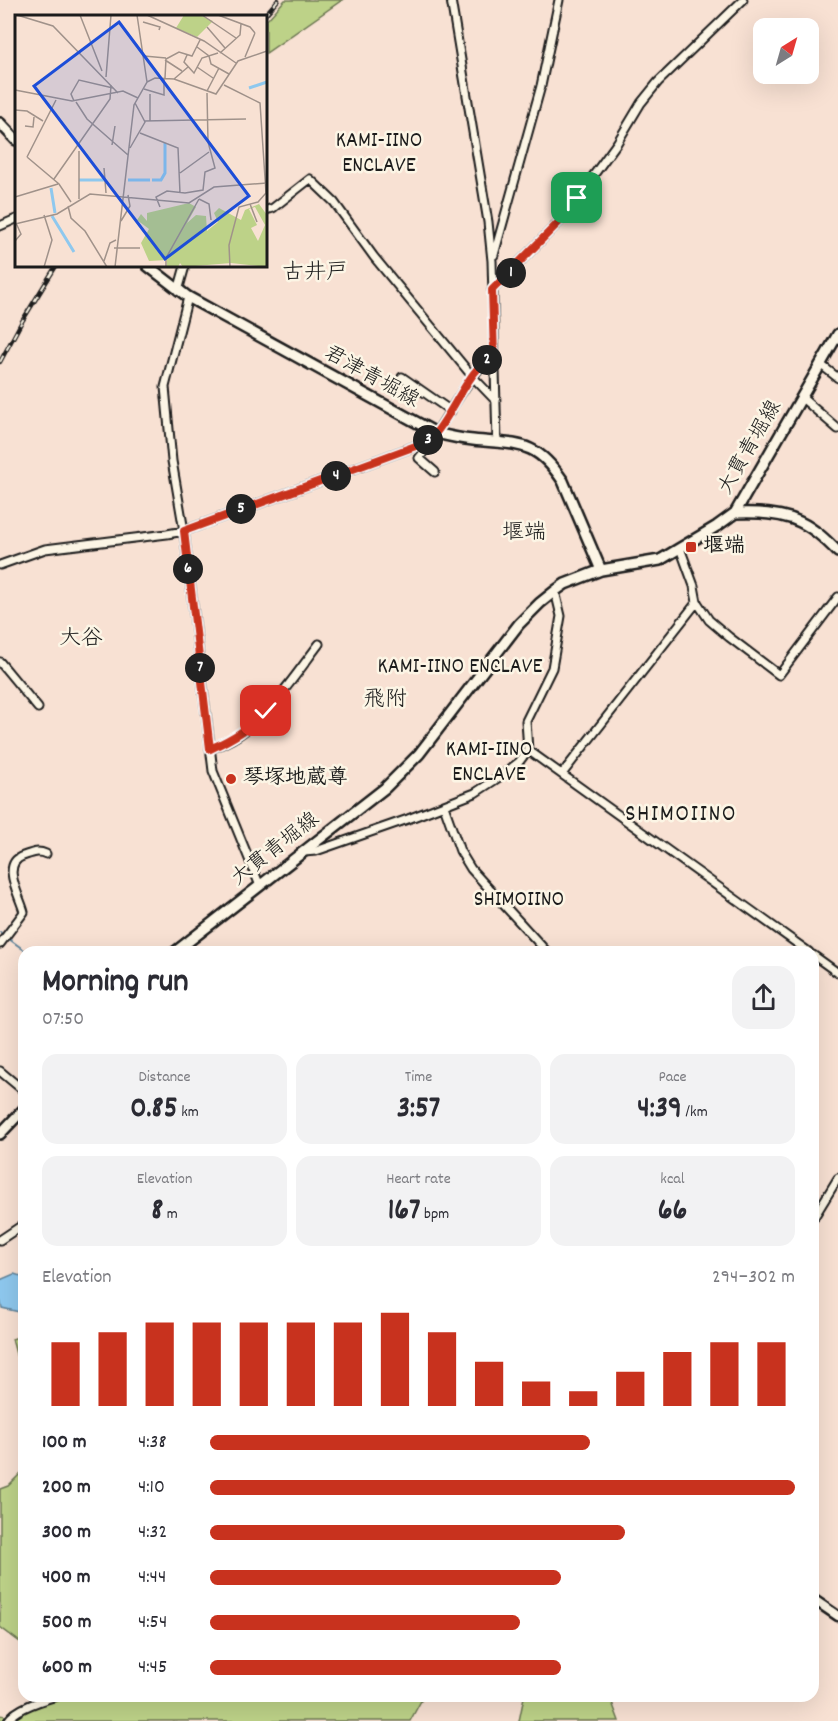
<!DOCTYPE html>
<html lang="en">
<head>
<meta charset="utf-8">
<style>
	:root { --surface:#fff; --page:#f2f2f3; --text:#2b2b33; --muted:#7c7c81; --accent:#c8321e }
	body { margin:0; font-family:Dekko,"Klee One",sans-serif; background:var(--page); color:var(--text); height:100vh; display:flex; flex-direction:column; font-size:22px; white-space:nowrap }
	* { box-sizing:border-box; margin:0 }
	p { font-size:20px; color:var(--muted) }
	.icon { flex:none; width:33px; height:33px; fill:none; stroke:currentColor; stroke-width:2; stroke-linecap:round; stroke-linejoin:round }
	.map { position:relative; flex:1; overflow:hidden }
	.drawer { position:absolute; left:18px; top:946px; width:801px; height:756px; display:flex; flex-direction:column; background:var(--surface); border-radius:18px; box-shadow:0 6px 24px #0002 }
	.drawer>* { flex:none }
	.needle { width:39px; rotate:37deg }
	.fabs { position:absolute; left:753px; top:18px; display:grid; gap:12px }
	.fabs a { display:grid; place-items:center; width:66px; height:66px; border-radius:12px; background:var(--surface); box-shadow:0 6px 24px #0002; font-size:30px }
	.pin { position:absolute; display:grid; place-items:center; width:51px; height:51px; color:#fff; margin:-26px; border-radius:12px; box-shadow:0 3px 9px #0006 }
	.km { position:absolute; width:30px; height:30px; margin:-15px; border-radius:50%; background:#222; color:#fff; font-size:16px; line-height:30px; text-align:center }
	.round { display:grid; place-items:center; flex:none; width:63px; height:63px; border-radius:18px; background:var(--page) }
	.head { display:flex; align-items:center; justify-content:space-between; height:102px; padding:0 24px }
	h1 { font-size:33px; font-weight:700; line-height:45px }
	.figures { display:grid; grid-template-columns:repeat(3,1fr); gap:9px; height:102px; padding:6px 24px }
	.figures div { display:grid; align-content:center; border-radius:15px; background:var(--page); text-align:center }
	.figures b { font-size:30px; font-weight:700 }
	.figures small { font-size:16px; font-weight:400 }
	.figures p { font-size:16px }
	.chart { height:168px; padding:12px 24px }
	.chart p { display:flex; justify-content:space-between }
	.chart svg { width:100%; height:108px; margin-top:6px; stroke:var(--accent); stroke-width:6 }
	ul { padding:0 24px; list-style:none; font-size:20px }
	li { display:grid; grid-template-columns:96px 72px 1fr; align-items:center; height:45px }
	li i { height:15px; border-radius:8px; background:var(--accent) }
	.map>svg:first-child { display:block }
	.green { fill:#bdd288; stroke:#6c7752; stroke-width:1.5 }
	.water { fill:#8ec8ee; stroke:#60839a; stroke-width:1.5 }
	.lines { fill:none; stroke-linecap:round; stroke-linejoin:round }
	.stream { stroke:#60839a; stroke-width:2 }
	.minor-casing { stroke:#1c1c1c; stroke-width:11 }
	.tertiary-casing { stroke:#1c1c1c; stroke-width:13 }
	.secondary-casing { stroke:#1c1c1c; stroke-width:14 }
	.minor { stroke:#fcf5e5; stroke-width:7 }
	.tertiary { stroke:#fcf5e5; stroke-width:8 }
	.secondary { stroke:#fcf5e5; stroke-width:9 }
	.rail-casing { stroke:#1c1c1c; stroke-width:4.5 }
	.rail { stroke:#fcf5e5; stroke-width:2; stroke-dasharray:7; stroke-linecap:butt }
	.route-casing { stroke:#fff; stroke-width:12 }
	.route { stroke:#c8321e; stroke-width:8 }
	.poi-dot { fill:#c8321e; stroke:#fcf5e5; stroke-width:2 }
	.labels { text-anchor:middle; dominant-baseline:central; stroke-width:5; stroke-linejoin:round; paint-order:stroke }
	.street-label { font-size:21px; fill:#1c1c1c; stroke:#fcf5e5 }
	.poi-label { font-size:21px; font-weight:bold; fill:#1c1c1c; stroke:#fcf5e5; text-anchor:start }
	.neighbourhood-label { font-size:22px; fill:#1c1c1c; stroke:#fcf5e5 }
	.quarter-label { font-size:24px; letter-spacing:1.5px; fill:#1c1c1c; stroke:#fcf5e5 }
	.inset-river { fill:none; stroke:#8ec8ee; stroke-width:3 }
	.inset-road { fill:none; stroke:#a0928a; stroke-width:1.5 }
	.view { fill:#1d4ed8; fill-opacity:0.15; stroke:#1d4ed8; stroke-width:3 }
	.inset-edge { fill:none; stroke:#1c1c1c; stroke-width:3 }
</style>
</head>
<body>
<div class="map">
<svg width="838" height="1721" viewBox="0 0 838 1721">
	<rect width="100%" height="100%" fill="#f8e1d3"/>
	<filter id="ink" filterUnits="userSpaceOnUse"><feTurbulence type="fractalNoise" baseFrequency=".0167" numOctaves="2"/><feDisplacementMap in="SourceGraphic" scale="12" xChannelSelector="R" yChannelSelector="G"/><feConvolveMatrix kernelMatrix="1 2 1 2 8 2 1 2 1" color-interpolation-filters="sRGB"/></filter>
	<g filter="url(#ink)">
		<!-- green -->
		<path class="green" d="M285,0H342L266,53V21Z
			M24,1335V1384L12,1339Z
			M24,1470V1645L0,1627V1489L8,1486Z
			M43,1697H423L410,1721H0V1715L7,1716L20,1706Z
			M524,1697H610L619,1721H519Z"/>
		<!-- water -->
		<path class="water" d="M14,1274L24,1277V1313L2,1308L0,1299V1280Z"/>
		<g class="lines">
			<!-- stream -->
			<path class="stream" d="M0,932L2,934
				M9,939L27,952"/>
			<!-- minor casing -->
			<g class="minor-casing">
				<path id="minor" d="M451,0L488,222L492,261L497,442
					M266,210L273,208L310,179L334,202L374,257L472,376L496,401
					M0,226L16,219
					M494,255L541,86L559,0
					M492,290L561,220L617,143L641,103L658,82L743,0
					M178,291L185,266
					M188,297L165,387L172,461L184,531L213,771L260,886
					M820,364L838,378
					M402,377L451,411
					M801,397L838,429
					M435,472L419,458L436,438
					M680,548L694,586L697,602L709,620L729,637L779,675L838,597
					M0,565L45,549L167,534L184,531L421,444L433,437L436,433C447,417 478,360 494,357
					M0,662L38,708
					M210,749C223,744 236,738 247,729C275,706 297,673 319,644
					M528,750L809,952
					M562,774L697,602
					M444,806L460,851L471,869L547,952
					M304,852L316,851L408,819L475,793L501,776L519,762L528,750L526,721L552,668L561,616L555,591
					M0,944L24,912C20,896 0,864 23,856C32,853 37,850 46,854
					M813,955L838,973
					M0,1071L24,1091
					M813,1219L838,1178
					M0,1240L24,1224
					M8,1721C15,1708 43,1700 57,1696"/>
			</g>
			<!-- tertiary casing -->
			<g class="tertiary-casing">
				<path id="tertiary" d="M813,1599L838,1616"/>
			</g>
			<!-- secondary casing -->
			<g class="secondary-casing">
				<path id="secondary" d="M0,123L16,140
					M148,266L188,297L436,433C448,436 461,439 473,440C518,445 535,439 563,481L601,570
					M735,513C756,512 781,513 800,522C815,529 827,541 838,552
					M175,952L385,788L419,754L519,624L540,603L555,591L565,584L601,570L660,560L717,526L735,513L838,334
					M0,1134L24,1109"/>
			</g>
			<!-- minor -->
			<use href="#minor" class="minor"/>
			<!-- tertiary -->
			<use href="#tertiary" class="tertiary"/>
			<!-- secondary -->
			<use href="#secondary" class="secondary"/>
			<!-- rail casing -->
			<g class="rail-casing">
				<path id="rail" d="M264,16L278,0
					M0,362L21,323L56,266"/>
			</g>
			<!-- rail -->
			<use href="#rail" class="rail"/>
		</g>
	</g>
	<g class="lines" filter="url(#ink)">
		<!-- route casing -->
		<g class="route-casing">
			<path id="route" d="M266,711C247,730 234,738 210,749L184,531L421,444C425,442 430,439 433,436C450,420 472,361 494,357L492,290L561,220L577,198"/>
		</g>
		<!-- route -->
		<use href="#route" class="route"/>
	</g>
	<!-- markers -->
	<g class="poi-dot">
		<rect x="685" y="541" width="12" height="12" rx="3"/>
		<circle cx="231" cy="779" r="6"/>
	</g>
	<g class="labels">
		<!-- street labels -->
		<g class="street-label">
			<text transform="translate(371 378) rotate(29)">君津青堀線</text>
			<text transform="translate(751 448) rotate(-60)">大貫青堀線</text>
			<text transform="translate(276 850) rotate(-38)">大貫青堀線</text>
		</g>
		<!-- poi labels -->
		<g class="poi-label">
			<text x="703" y="547">堰端</text>
			<text x="243" y="779">琴塚地蔵尊</text>
		</g>
		<!-- neighbourhood labels -->
		<g class="neighbourhood-label">
			<text x="379" y="141">KAMI-IINO<tspan x="379" dy="25">ENCLAVE</tspan></text>
			<text x="315" y="273">古井戸</text>
			<text x="524" y="533">堰端</text>
			<text x="81" y="639">大谷</text>
			<text x="460" y="667">KAMI-IINO ENCLAVE</text>
			<text x="385" y="700">飛附</text>
			<text x="489" y="750">KAMI-IINO<tspan x="489" dy="25">ENCLAVE</tspan></text>
			<text x="519" y="900">SHIMOIINO</text>
		</g>
		<!-- quarter labels -->
		<g class="quarter-label">
			<text x="681" y="815">SHIMOIINO</text>
		</g>
	</g>
	<!-- overview -->
	<g transform="translate(15 15)">
		<rect width="252" height="252" fill="#f8e1d3"/>
		<path d="M169,0H185L198,6L182,22L161,13ZM174,188L181,192L172,208L181,200L191,201L192,216L203,207L199,198L204,193L226,205L230,195L244,189L252,200V252L216,248L168,252L165,248L163,252H152V245L134,246L126,228L134,214L122,205L126,199L132,206V198ZM240,192L250,210L243,226L236,213L242,210L234,194Z" fill="#bdd288" fill-rule="evenodd"/>
		<path class="inset-river" d="M234,73L252,67M64,165H89M113,165H135M137,165H146L150,158V128M36,173L40,198M37,201L59,237"/>
		<path class="inset-road" d="M2,0L38,11L103,78M65,0L87,56M132,0L189,26L221,48M187,0L221,23M203,0L235,12L240,18M128,7L145,12L144,15M192,12L210,33M182,32L194,41L196,49L214,59M205,38L225,20L226,9M172,40L169,47L179,58L187,43L203,38M129,41L151,43M230,42L240,18M150,45L167,56M182,52L198,63M91,62L96,0M150,63L151,44L164,37L177,41L185,25M159,64L173,52M132,67L140,63L159,64L201,79L223,46L252,36M209,70L245,88L251,178L243,187L224,192L214,230L215,252M129,74L149,80V63M0,75L57,86L108,76L123,83M192,76L204,53M59,86L56,79L64,65L98,73M61,87L72,104L113,140M0,95L12,96L28,106M129,106L231,104M135,106V79M10,111L18,112L19,102M125,118L163,133L165,178M97,130L100,111M115,133L130,107L120,88M64,136V184M12,142L44,169L56,187M12,142L41,85M89,153L91,178M165,158L194,137M39,164L95,84L96,70M0,182L43,169M184,184L194,189L196,205M235,189L242,207M53,191L56,203L70,216L92,252M145,192L141,182L152,176L170,178L188,175L190,157L200,153L193,127L192,78M29,200L37,225L29,252M106,206L115,191L113,180M0,209L42,199L75,179L174,188L199,172L252,168M0,226L6,219L1,208M99,233H125M89,246L95,228L101,225M100,252L119,90L132,67L122,0M151,252V243L184,184"/>
		<path class="view" d="M104,7L234,181L150,244L19,71Z"/>
		<rect width="252" height="252" class="inset-edge"/>
	</g>
</svg>
<div class="fabs">
<a><svg class="needle" viewBox="-14 -14 28 28"><path d="M0-13l5 13h-10z" fill="#e53935"/><path d="M0 13l5-13h-10z" fill="#7c7c81"/></svg></a>
</div>
<div class="pin" style="left:577px;top:198px;background:#1e9e55"><svg class="icon" aria-label="arrive" viewBox="0 0 24 24"><path d="M6 21V4h12l-3 4 3 4H6"/></svg></div>
<div class="pin" style="left:266px;top:711px;background:#d93025"><svg class="icon" aria-label="check" viewBox="0 0 24 24"><path d="M5 12l5 5 9-10"/></svg></div>
<b class="km" style="left:511px;top:273px">1</b>
<b class="km" style="left:487px;top:360px">2</b>
<b class="km" style="left:428px;top:440px">3</b>
<b class="km" style="left:336px;top:476px">4</b>
<b class="km" style="left:241px;top:509px">5</b>
<b class="km" style="left:188px;top:569px">6</b>
<b class="km" style="left:200px;top:668px">7</b>
<section class="drawer">
<div class="head"><div><h1>Morning run</h1><p>07:50</p></div><a class="round"><svg class="icon" aria-label="share" viewBox="0 0 24 24"><path d="M12 15V3M7 8l5-5 5 5M5 13v7h14v-7"/></svg></a></div>
<div class="figures">
<div><p>Distance</p><b>0.85<small> km</small></b></div>
<div><p>Time</p><b>3:57</b></div>
<div><p>Pace</p><b>4:39<small> /km</small></b></div>
</div>
<div class="figures">
<div><p>Elevation</p><b>8<small> m</small></b></div>
<div><p>Heart rate</p><b>167<small> bpm</small></b></div>
<div><p>kcal</p><b>66</b></div>
</div>
<div class="chart"><p><span>Elevation</span>294–302 m</p>
<svg viewBox="0 0 160 44" preserveAspectRatio="none"><path d="M5 44V18M15 44V14M25 44V10M35 44V10M45 44V10M55 44V10M65 44V10M75 44V6M85 44V14M95 44V26M105 44V34M115 44V38M125 44V30M135 44V22M145 44V18M155 44V18"/></svg>
</div>
<ul>
<li><b>100 m</b>4:38<i style="width:65%"></i></li>
<li><b>200 m</b>4:10<i style="width:100%"></i></li>
<li><b>300 m</b>4:32<i style="width:71%"></i></li>
<li><b>400 m</b>4:44<i style="width:60%"></i></li>
<li><b>500 m</b>4:54<i style="width:53%"></i></li>
<li><b>600 m</b>4:45<i style="width:60%"></i></li>
</ul>
</section>
</div>
</body>
</html>
